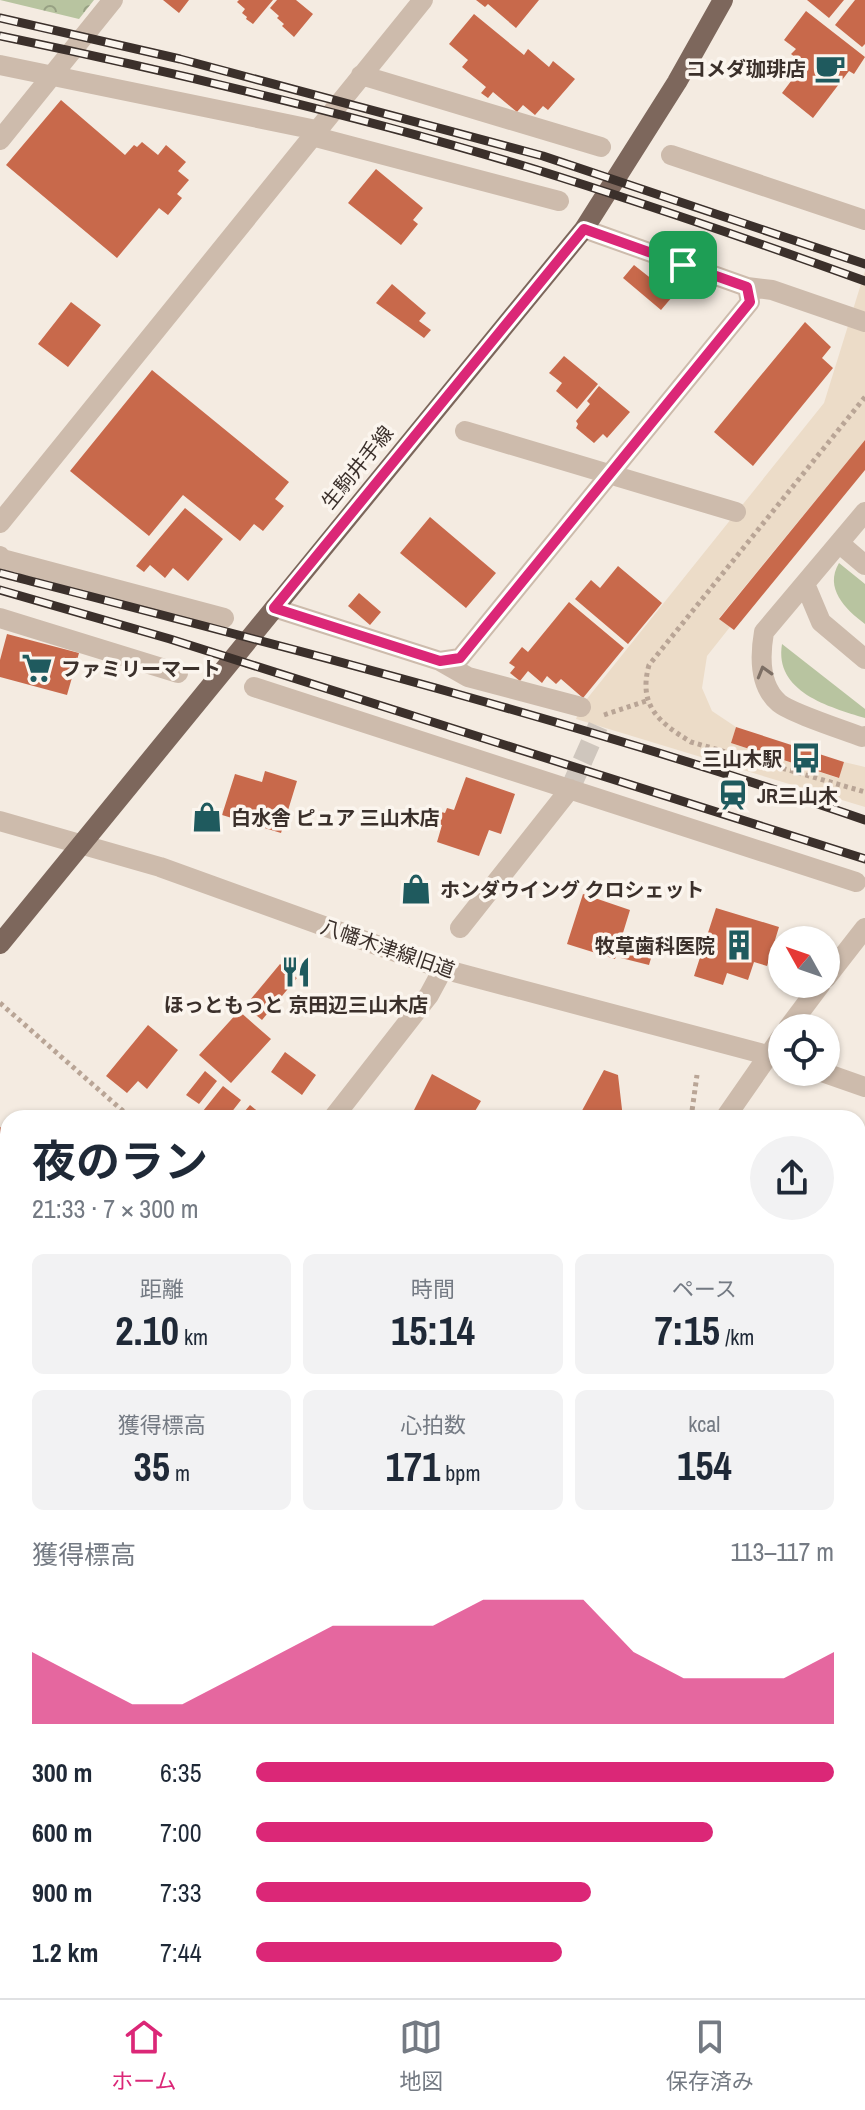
<!DOCTYPE html>
<html lang="ja">
<head>
<meta charset="utf-8">
<style>
	:root { --surface:#fff; --page:#f2f2f3; --text:#1f2937; --muted:#747a83; --line:#e0e1e3; --accent:#db2777 }
	body { margin:0; font-family:"Archivo Narrow","Noto Sans JP",sans-serif; background:var(--page); color:var(--text); height:100vh; display:flex; flex-direction:column; font-size:30px; white-space:nowrap }
	* { box-sizing:border-box; margin:0 }
	p { font-size:26px; color:var(--muted) }
	.icon { flex:none; width:44px; height:44px; fill:none; stroke:currentColor; stroke-width:2; stroke-linecap:round; stroke-linejoin:round }
	.map { position:relative; flex:1; overflow:hidden }
	.details { position:absolute; left:0px; top:1110px; width:866px; height:888px; display:flex; flex-direction:column; background:var(--surface); border-radius:24px 24px 0 0; box-shadow:0 2px 6px #0004 }
	.details>* { flex:none }
	.needle { width:52px; rotate:310deg }
	.tools { position:absolute; left:768px; top:926px; display:grid; gap:16px }
	.tools a { display:grid; place-items:center; width:72px; height:72px; border-radius:50%; background:var(--surface); box-shadow:0 2px 6px #0004; font-size:40px }
	.pin { position:absolute; display:grid; place-items:center; width:68px; height:68px; color:#fff; margin:-34px; border-radius:16px; box-shadow:0 4px 12px #0006 }
	.round { display:grid; place-items:center; flex:none; width:84px; height:84px; border-radius:42px; background:var(--page) }
	.headline { display:flex; align-items:center; justify-content:space-between; height:136px; padding:0 32px }
	h1 { font-size:44px; font-weight:700; line-height:60px }
	.stats { display:grid; grid-template-columns:repeat(3,1fr); gap:12px; height:136px; padding:8px 32px }
	.stats div { display:grid; align-content:center; border-radius:12px; background:var(--page); text-align:center }
	.stats b { font-size:40px; font-weight:700 }
	.stats small { font-size:22px; font-weight:400 }
	.stats p { font-size:22px }
	.chart { height:224px; padding:16px 32px }
	.chart p { display:flex; justify-content:space-between }
	.chart svg { width:100%; height:144px; margin-top:8px; fill:var(--accent); opacity:.7 }
	ul { padding:0 32px; list-style:none; font-size:26px }
	li { display:grid; grid-template-columns:128px 96px 1fr; align-items:center; height:60px }
	li i { height:20px; border-radius:10px; background:var(--accent) }
	.menu { display:flex; justify-content:space-around; align-items:center; height:112px; border-top:2px solid var(--line); background:var(--surface); font-size:22px; color:var(--muted) }
	.menu a { display:grid; justify-items:center; gap:4px }
	.menu .on { color:var(--accent) }
	.map>svg:first-child { display:block }
	.grass { fill:#b8c4a0 }
	.forest { fill:url(#forest-firs) }
	.park { fill:url(#park-crowns) }
	.plaza { fill:#ecdcc8 }
	.building { fill:#c8694b }
	.lines { fill:none; stroke-linecap:round; stroke-linejoin:round }
	.minor-tunnel { stroke:#cfc6bd; stroke-width:20; stroke-dasharray:20 10; stroke-linecap:butt }
	.path { stroke:#b9a596; stroke-width:5; stroke-dasharray:4 4; stroke-linecap:butt }
	.minor { stroke:#cdbbac; stroke-width:20 }
	.major { stroke:#7d675c; stroke-width:20 }
	.rail-casing { stroke:#3b302b; stroke-width:9 }
	.rail { stroke:#fbf5ee; stroke-width:6; stroke-dasharray:18; stroke-linecap:butt }
	.oneway { stroke:#7d6f65 }
	.route-casing { stroke:#fff; stroke-width:16 }
	.route { stroke:#db2777; stroke-width:10 }
	.labels { text-anchor:middle; dominant-baseline:central; stroke-width:7; stroke-linejoin:round; paint-order:stroke }
	.poi-label { font-size:20px; font-weight:bold; fill:#3b302b; stroke:#fbf5ee; text-anchor:start }
	.street-label { font-size:20px; fill:#3b302b; stroke:#fbf5ee }
</style>
</head>
<body>
<div class="map">
<svg width="865" height="1998" viewBox="0 0 865 1998">
	<defs>
		<pattern id="forest-firs" width="22" height="20" patternUnits="userSpaceOnUse" patternTransform="scale(2)"><rect width="22" height="20" fill="#b8c4a0"/><path d="M5 1l3.5 6h-7zM16 11l3.5 6h-7z" fill="#97a083"/></pattern>
		<pattern id="park-crowns" width="20" height="18" patternUnits="userSpaceOnUse" patternTransform="scale(2)"><rect width="20" height="18" fill="#b8c4a0"/><path d="M2 6a3 3 0 1 1 6 0M12 15a3 3 0 1 1 6 0" fill="none" stroke="#97a083"/></pattern>
	</defs>
	<rect width="100%" height="100%" fill="#f4ebe1"/>
	<!-- grass -->
	<path class="grass" d="M839,563L865,584V624C845,609 824,588 839,563Z
		M782,644L865,709V718C829,707 774,692 782,644Z"/>
	<!-- forest -->
	<path class="forest" d="M8,1906V1990H128L140,1998H0V1924Z
		M858,1988L865,1990V1998H720L731,1990H858Z
		M185,1990H360L347,1998H197Z
		M400,1990H507L493,1998H410Z"/>
	<!-- park -->
	<path class="park" d="M0,0H94L79,19Z"/>
	<!-- plaza -->
	<path class="plaza" d="M865,271V440L719,618L730,627L707,656L702,688L712,711L736,727L731,743L838,778L844,762L865,767V807L576,719L582,705L824,403Z"/>
	<!-- building -->
	<path class="building" d="M163,0H189L179,13Z
		M239,0H273L253,24L246,19L247,17L242,13L245,9L237,2Z
		M277,0H296L313,14L294,37L282,26L284,24L277,18L279,16L270,8Z
		M476,0H539L516,28L488,4L485,7Z
		M807,0H844L829,18Z
		M855,0H865V44L862,47L835,25Z
		M806,11L865,57L854,74L849,71L813,118L782,93L804,64L791,54L796,49L784,40Z
		M474,14L524,55L528,49L549,67L553,61L575,79L548,110L543,106L535,115L523,105L517,112L493,92L488,98L481,93L486,87L462,67L468,60L449,44Z
		M61,100L125,155L134,145L137,147L142,142L158,155L166,145L186,162L178,171L189,180L177,194L182,198L168,215L159,208L117,258L6,165Z
		M376,169L423,208L413,220L418,224L401,245L348,203Z
		M634,265L653,280L658,273L678,290L661,310L623,278Z
		M392,284L426,313L419,321L431,330L424,338L376,303Z
		M71,302L101,325L68,367L38,344Z
		M805,322L831,347L822,358L833,368L753,466L714,432Z
		M564,356L598,384L577,409L556,391L562,383L549,373Z
		M152,370L289,482L275,499L284,506L263,531L254,524L240,541L183,495L149,536L70,471Z
		M599,386L630,412L607,438L603,434L594,443L576,428L578,424L576,421L590,404L587,401Z
		M865,440V470L734,630L719,619Z
		M185,508L223,539L188,581L173,568L165,578L150,565L144,572L136,566Z
		M430,517L496,573L466,608L400,553Z
		M618,566L662,603L628,644L575,599L591,580L600,588Z
		M359,593L381,612L370,625L348,606Z
		M569,602L624,648L583,698L561,679L556,684L547,676L542,683L528,671L520,681L510,673L515,667L509,663L522,647L528,652Z
		M7,634L79,653L67,695L0,677V660Z
		M736,727L844,762L839,778L731,743Z
		M265,771L297,781L281,833L222,815L235,774L262,782Z
		M466,777L515,794L501,834L489,830L479,856L437,842L442,825L427,821L431,809L445,813L447,808L454,810Z
		M583,894L630,910L615,959L567,944Z
		M716,908L779,927L767,966L754,962L748,980L727,973L723,985L694,976Z
		M628,934L656,941L649,965L621,958Z
		M280,964L297,978L262,1020L245,1006Z
		M239,1011L271,1039L231,1083L199,1055Z
		M148,1025L178,1050L147,1089L138,1081L127,1093L106,1076Z
		M285,1052L316,1075L302,1095L271,1072Z
		M604,1070L618,1075L623,1118H578Z
		M205,1071L217,1081L199,1104L186,1095Z
		M432,1074L481,1101L471,1118H410Z
		M223,1086L241,1100L227,1118H201L199,1116Z
		M250,1105L266,1118H239Z
		M0,1127L8,1133V1316L0,1326Z
		M860,1203L865,1207V1269L858,1263Z
		M0,1400L8,1407V1635L0,1628Z
		M858,1421L865,1424L864,1452L858,1450Z
		M865,1543V1596L858,1604V1552Z
		M865,1721V1770L858,1764V1728Z"/>
	<g class="lines">
		<!-- minor-tunnel -->
		<path class="minor-tunnel" d="M570,789L598,726"/>
		<!-- path -->
		<path class="path" d="M865,397L649,665C638,705 658,722 691,742L865,792
			M604,715L646,701
			M0,1003L131,1118
			M691,1118L697,1075"/>
		<!-- minor -->
		<path class="minor" d="M0,65L316,130
			M361,75L601,147
			M312,136L559,201
			M0,140L113,0
			M671,155L865,220
			M747,287L772,290L865,322
			M465,431L736,512
			M865,512L764,632C760,655 759,686 779,703C791,713 844,730 862,737L865,736
			M0,523L423,0
			M839,543L865,565
			M0,556L2,559L224,618
			M805,584L821,622L865,659
			M274,608L440,661L460,658L750,302L747,287L584,229
			M0,618L178,673
			M440,661L468,677L581,707
			M254,687L856,882
			M0,821L160,867L443,969L782,1059
			M460,928L570,789
			M826,978L865,928
			M788,1028L821,984
			M822,1072L865,1087
			M333,1118L429,995L443,969
			M725,1118L782,1036
			M858,1318L865,1322
			M0,1349L8,1339
			M858,1705L865,1698
			M0,1721L8,1711
			M0,1882L8,1887
			M148,1990L159,1998
			M655,1998L660,1990"/>
		<!-- major -->
		<path class="major" d="M0,944L584,229L677,82L723,0"/>
		<!-- rail casing -->
		<g class="rail-casing">
			<path id="rail" d="M0,18L180,59L543,156L865,264
				M0,36C178,73 356,115 531,168C643,203 754,241 865,281
				M0,573C290,648 582,722 865,820
				M0,590L170,639L865,859"/>
		</g>
		<!-- rail -->
		<use href="#rail" class="rail"/>
	</g>
	<!-- one-way arrows -->
	<defs><path id="oneway-chevron" d="M-2-3.5L2.5 0L-2 3.5" fill="none" stroke-width="1.6" stroke-linecap="round" stroke-linejoin="round" transform="scale(2)"/></defs>
	<use class="oneway" href="#oneway-chevron" transform="translate(764 672) rotate(-106)"/>
	<g class="lines">
		<!-- route casing -->
		<g class="route-casing">
			<path id="route" d="M584,229L747,287L750,302L460,658L440,661L274,608Z"/>
		</g>
		<!-- route -->
		<use href="#route" class="route"/>
	</g>
	<!-- icons -->
	<defs>
		<g id="cafe-bare" transform="scale(2.4)"><path d="M-5.5-4.5H6V0H3Q3 3.5 0 3.5H-2.5Q-5.5 3.5-5.5 0ZM3-3.2v2h1.7v-2ZM-6 4.5H4V6H-6Z" fill="#1f5a5e" stroke="#fbf5ee" stroke-width="2.5" paint-order="stroke"/></g>
		<g id="supermarket-bare" transform="scale(2.4)"><path d="M-6-5.5h2.5l.6 2H6L4.5 2H-2.5L-4.4-4H-6ZM-1.5 3.2a1.3 1.3 0 1 0 .1 0ZM3 3.2a1.3 1.3 0 1 0 .1 0Z" fill="#1f5a5e" stroke="#fbf5ee" stroke-width="2.5" paint-order="stroke"/></g>
		<g id="bus-bare" transform="scale(2.4)"><path d="M-5-6H5V4H4V6H2V4H-2V6H-4V4H-5ZM-3.5-4V0h7V-4ZM-3.5 1.2v1.5H-2V1.2ZM2 1.2v1.5H3.5V1.2Z" fill="#1f5a5e" stroke="#fbf5ee" stroke-width="2.5" paint-order="stroke"/></g>
		<g id="station-bare" transform="scale(2.4)"><path d="M-3-6H3Q5-6 5-4V2Q5 4 3 4L4.5 6H3L1.5 4h-3L-3 6H-4.5L-3 4Q-5 4-5 2V-4Q-5-6-3-6ZM-3.5-4v3h7v-3ZM-3.5 1v1.5H-2V1ZM2 1v1.5H3.5V1Z" fill="#1f5a5e" stroke="#fbf5ee" stroke-width="2.5" paint-order="stroke"/></g>
		<g id="shop-bare" transform="scale(2.4)"><path d="M-5-2.5h2.3a2.7 3.5 0 0 1 5.4 0H5L5.5 6h-11ZM-1.5-2.5h3a1.5 2.3 0 0 0-3 0Z" fill="#1f5a5e" stroke="#fbf5ee" stroke-width="2.5" paint-order="stroke"/></g>
		<g id="building-bare" transform="scale(2.4)"><path d="M-4-6H4V6H1V3H-1V6H-4ZM-2.5-4.3h1.7v1.8h-1.7ZM.8-4.3h1.7v1.8H.8ZM-2.5-1h1.7V.8h-1.7ZM.8-1h1.7V.8H.8Z" fill="#1f5a5e" stroke="#fbf5ee" stroke-width="2.5" paint-order="stroke"/></g>
		<g id="restaurant-bare" transform="scale(2.4)"><path d="M-5-6h1v4h1v-4h1v4h1v-4h1v5L-1.5 .5V6h-2V.5L-5-1ZM5-6V6H3V1.5H1.5Q1.5-4 5-6Z" fill="#1f5a5e" stroke="#fbf5ee" stroke-width="2.5" paint-order="stroke"/></g>
	</defs>
	<g fill-rule="evenodd">
		<use href="#cafe-bare" x="830" y="68"/>
		<use href="#supermarket-bare" x="37" y="668"/>
		<use href="#bus-bare" x="806" y="758"/>
		<use href="#station-bare" x="733" y="795"/>
		<use href="#shop-bare" x="207" y="817"/>
		<use href="#shop-bare" x="416" y="889"/>
		<use href="#building-bare" x="739" y="945"/>
		<use href="#restaurant-bare" x="296" y="972"/>
	</g>
	<g class="labels">
		<!-- poi labels -->
		<g class="poi-label">
			<text x="806" y="68" text-anchor="end">コメダ珈琲店</text>
			<text x="61" y="668">ファミリーマート</text>
			<text x="782" y="758" text-anchor="end">三山木駅</text>
			<text x="757" y="795">JR三山木</text>
			<text x="231" y="817">白水舎 ピュア 三山木店</text>
			<text x="440" y="889">ホンダウイング クロシェット</text>
			<text x="715" y="945" text-anchor="end">牧草歯科医院</text>
			<text x="296" y="1004" text-anchor="middle">ほっともっと 京田辺三山木店</text>
		</g>
		<!-- street labels -->
		<g class="street-label">
			<text transform="translate(357 467) rotate(-51)">生駒井手線</text>
			<text transform="translate(388 948) rotate(19)">八幡木津線旧道</text>
		</g>
	</g>
</svg>
<div class="tools">
<a><svg class="needle" viewBox="-14 -14 28 28"><path d="M0-13l5 13h-10z" fill="#e53935"/><path d="M0 13l5-13h-10z" fill="#747a83"/></svg></a>
<a><svg class="icon" aria-label="locate" viewBox="0 0 24 24"><circle cx="12" cy="12" r="6"/><path d="M12 2v4M12 18v4M2 12h4M18 12h4"/></svg></a>
</div>
<div class="pin" style="left:683px;top:265px;background:#1e9e55"><svg class="icon" aria-label="arrive" viewBox="0 0 24 24"><path d="M6 21V4h12l-3 4 3 4H6"/></svg></div>
<section class="details">
<div class="headline"><div><h1>夜のラン</h1><p>21:33 · 7 × 300 m</p></div><a class="round"><svg class="icon" aria-label="share" viewBox="0 0 24 24"><path d="M12 15V3M7 8l5-5 5 5M5 13v7h14v-7"/></svg></a></div>
<div class="stats">
<div><p>距離</p><b>2.10<small> km</small></b></div>
<div><p>時間</p><b>15:14</b></div>
<div><p>ペース</p><b>7:15<small> /km</small></b></div>
</div>
<div class="stats">
<div><p>獲得標高</p><b>35<small> m</small></b></div>
<div><p>心拍数</p><b>171<small> bpm</small></b></div>
<div><p>kcal</p><b>154</b></div>
</div>
<div class="chart"><p><span>獲得標高</span>113–117 m</p>
<svg viewBox="0 0 160 44" preserveAspectRatio="none"><path d="M0 44V22L10 30L20 38L30 38L40 30L50 22L60 14L70 14L80 14L90 6L100 6L110 6L120 22L130 30L140 30L150 30L160 22V44z"/></svg>
</div>
<ul>
<li><b>300 m</b>6:35<i style="width:100%"></i></li>
<li><b>600 m</b>7:00<i style="width:79%"></i></li>
<li><b>900 m</b>7:33<i style="width:58%"></i></li>
<li><b>1.2 km</b>7:44<i style="width:53%"></i></li>
</ul>
</section>
</div>
<nav class="menu">
<a class="on"><svg class="icon" aria-label="home" viewBox="0 0 24 24"><path d="M3 11l9-7 9 7M6 9v11h12V9"/></svg>ホーム</a>
<a><svg class="icon" aria-label="map" viewBox="0 0 24 24"><path d="M3 6l6-2 6 2 6-2v14l-6 2-6-2-6 2zM9 4v14M15 6v14"/></svg>地図</a>
<a><svg class="icon" aria-label="saved" viewBox="0 0 24 24"><path d="M7 4h10v16l-5-4-5 4z"/></svg>保存済み</a>
</nav>
</body>
</html>
